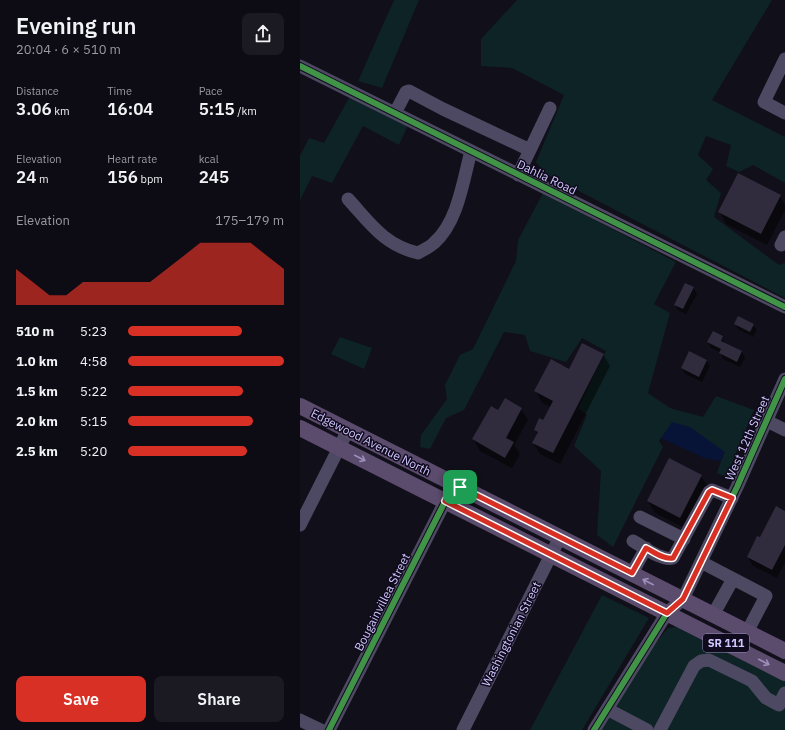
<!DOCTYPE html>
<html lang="en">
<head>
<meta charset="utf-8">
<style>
	:root { --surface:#0d0b13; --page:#1b1921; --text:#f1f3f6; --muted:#9a9ba0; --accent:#d93025 }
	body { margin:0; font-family:"IBM Plex Sans",sans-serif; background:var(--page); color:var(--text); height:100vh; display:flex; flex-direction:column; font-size:15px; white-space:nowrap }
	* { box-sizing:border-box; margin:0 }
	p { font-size:13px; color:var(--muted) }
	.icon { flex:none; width:22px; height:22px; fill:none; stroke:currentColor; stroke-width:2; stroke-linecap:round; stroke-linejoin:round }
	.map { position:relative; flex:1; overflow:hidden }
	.side { display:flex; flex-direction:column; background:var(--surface); width:300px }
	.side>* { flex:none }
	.pin { position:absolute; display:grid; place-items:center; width:34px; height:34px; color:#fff; margin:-17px; border-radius:8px; box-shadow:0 2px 6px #0006 }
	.round { display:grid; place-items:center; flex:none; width:42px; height:42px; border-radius:8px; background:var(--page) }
	.headline { display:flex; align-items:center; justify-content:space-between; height:68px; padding:0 16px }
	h1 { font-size:22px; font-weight:600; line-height:30px }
	.metrics { display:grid; grid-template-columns:repeat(3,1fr); gap:6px; height:68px; padding:4px 16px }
	.metrics div { display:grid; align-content:center }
	.metrics b { font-size:17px; font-weight:600 }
	.metrics small { font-size:11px; font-weight:400 }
	.metrics p { font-size:11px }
	.chart { height:112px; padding:8px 16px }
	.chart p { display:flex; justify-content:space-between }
	.chart svg { width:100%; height:72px; margin-top:4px; fill:var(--accent); opacity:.7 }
	.primary-button { display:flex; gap:8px; margin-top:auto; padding:8px 16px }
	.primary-button a { flex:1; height:46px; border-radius:8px; background:var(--accent); color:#fff; font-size:16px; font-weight:600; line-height:46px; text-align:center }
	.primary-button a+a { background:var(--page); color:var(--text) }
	ul { padding:0 16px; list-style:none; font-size:13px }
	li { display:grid; grid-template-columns:64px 48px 1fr; align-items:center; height:30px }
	li i { height:10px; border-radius:5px; background:var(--accent) }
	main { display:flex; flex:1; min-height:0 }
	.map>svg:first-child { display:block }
	.green { fill:#0e2325 }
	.water { fill:#081437 }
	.shadow { fill:#0007 }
	.building { fill:#302b3d }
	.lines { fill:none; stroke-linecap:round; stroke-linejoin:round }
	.minor { stroke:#4d4962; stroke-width:13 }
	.major { stroke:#5b4b6c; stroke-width:16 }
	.cycleway-casing { stroke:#0f0b1d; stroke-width:8 }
	.cycleway { stroke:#419447; stroke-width:6 }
	.oneway { stroke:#9c8fbd }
	.route-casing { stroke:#fff; stroke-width:8 }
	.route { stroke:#d93025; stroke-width:5 }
	.labels { text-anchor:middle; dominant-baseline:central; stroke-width:3; stroke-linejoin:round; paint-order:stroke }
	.shield { fill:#0f0b1d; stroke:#988ebb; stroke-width:1 }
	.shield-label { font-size:11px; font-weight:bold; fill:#d2c6ff }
	.street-label { font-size:12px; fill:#d2c6ff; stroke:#0f0b1d }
</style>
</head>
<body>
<main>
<section class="side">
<div class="headline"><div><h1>Evening run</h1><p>20:04 · 6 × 510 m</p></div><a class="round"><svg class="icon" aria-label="share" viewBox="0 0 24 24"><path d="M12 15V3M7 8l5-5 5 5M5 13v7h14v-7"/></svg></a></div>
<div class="metrics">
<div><p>Distance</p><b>3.06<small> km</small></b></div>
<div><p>Time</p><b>16:04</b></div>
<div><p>Pace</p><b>5:15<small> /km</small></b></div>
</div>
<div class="metrics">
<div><p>Elevation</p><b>24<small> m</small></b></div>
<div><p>Heart rate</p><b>156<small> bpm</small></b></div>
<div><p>kcal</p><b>245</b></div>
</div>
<div class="chart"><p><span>Elevation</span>175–179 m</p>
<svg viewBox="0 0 160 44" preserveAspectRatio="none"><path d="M0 44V22L10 30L20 38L30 38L40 30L50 30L60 30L70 30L80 30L90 22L100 14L110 6L120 6L130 6L140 6L150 14L160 22V44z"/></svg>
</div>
<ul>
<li><b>510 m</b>5:23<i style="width:73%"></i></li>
<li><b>1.0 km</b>4:58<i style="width:100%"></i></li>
<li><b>1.5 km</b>5:22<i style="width:74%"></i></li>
<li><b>2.0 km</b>5:15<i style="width:80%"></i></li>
<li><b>2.5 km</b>5:20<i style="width:76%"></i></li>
</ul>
<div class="primary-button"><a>Save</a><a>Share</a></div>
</section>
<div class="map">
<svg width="485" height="730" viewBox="0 0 485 730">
	<rect width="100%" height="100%" fill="#110f19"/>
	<!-- green -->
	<path class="green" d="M94,0H119L82,88L58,81Z
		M217,0H472L412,100L485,137V183L453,165L439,172L426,166L431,145L406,136L398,155L413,169L406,180L421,193L414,217L479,265L485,263V298L246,174L236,162L264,95L212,68L181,66V39Z
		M50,96L108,125L99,145L63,126L32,183L12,176L0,200V156L9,138L24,143Z
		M243,193L376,262L354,304L370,313L348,393L370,408L403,417L416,396L454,410L426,477L417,473L424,452L372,423L359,441L363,447L313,547L297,535L301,471L274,446L287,415L278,408L306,351L282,338L266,362L230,351L225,335L204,332L164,410L146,418L130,449L120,447L121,435L147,399L145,385L160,355L173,349L216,261L218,240Z
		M40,337L72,348L64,369L31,354Z
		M302,595L349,618L282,730H230Z
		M376,627L485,681V730H299L350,650L368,628Z"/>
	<!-- water -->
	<path class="water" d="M372,422L390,427L425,452L421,461L404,458L361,438Z"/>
	<!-- shadow -->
	<path class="shadow" d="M480,196L485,205V210L467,245L426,224L420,212Z
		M385,284L393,288L397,294L386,314L378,310L375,305Z
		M435,324L453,325L457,330L453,337L438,329Z
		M422,337L425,344L442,352L445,358L440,367L423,359L420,352L411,348L408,342Z
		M390,352L407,361L410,366L402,382L385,374L382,368Z
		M303,354L310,366L260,464L240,454L233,443L238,434L235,430L244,422L251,407L242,403L236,391L269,370Z
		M221,409L228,420L214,445L220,454L212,468L180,451L173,439Z
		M401,476L408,487L386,529L354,512L348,501Z
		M485,512V562L477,578L453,566L448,557Z"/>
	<!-- building -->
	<path class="building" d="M438,173L481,195L461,234L418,212Z
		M385,283L394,287L383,309L374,305Z
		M438,316L454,324L450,332L434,324Z
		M413,331L423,336L421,341L442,351L437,362L419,353L421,349L407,342Z
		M282,343L304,354L253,453L232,443L238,432L234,430L239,418L243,420L253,401L234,391L251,359L269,369Z
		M389,351L407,360L399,377L381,368Z
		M205,398L222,408L206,438L214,442L205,458L172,439L191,406L198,410Z
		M369,458L402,475L380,518L347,501Z
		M476,506L485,511V545L472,570L447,557L457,536L460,537Z"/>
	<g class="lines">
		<!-- minor -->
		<path class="minor" d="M485,59L464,102L485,113
			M0,66L485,307
			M95,113L106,92L109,91L143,109L230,150L218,175
			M230,150L250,108
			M48,199C70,223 84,245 118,253C123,250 130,247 134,243C158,222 163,181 171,151
			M481,245L485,237
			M467,421L485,430
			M340,517L384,539
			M0,525L48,430
			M333,541C344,547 361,561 373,558L409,492L412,490L432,498
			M401,562L466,596L447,632
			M332,573L346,548
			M413,615L433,579
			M307,709L347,730
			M0,720L21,730
			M29,730L154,484
			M163,730L260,537
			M294,730L367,613L383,599L437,487L485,379
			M360,730L394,666L401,661L409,660L452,681L466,698L479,705L485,693"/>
		<!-- major -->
		<path class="major" d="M0,406L485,651
			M0,428L485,673"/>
		<!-- cycleway casing -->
		<g class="cycleway-casing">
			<path id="cycleway" d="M0,66L485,307
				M29,730L154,484
				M294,730L367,613L383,599L437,487L485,379"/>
		</g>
		<!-- cycleway -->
		<use href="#cycleway" class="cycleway"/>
	</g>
	<!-- one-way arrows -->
	<defs><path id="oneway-shaft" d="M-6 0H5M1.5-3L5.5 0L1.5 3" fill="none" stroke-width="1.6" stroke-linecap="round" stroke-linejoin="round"/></defs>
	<g class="oneway">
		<use href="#oneway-shaft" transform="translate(60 458) rotate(27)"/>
		<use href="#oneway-shaft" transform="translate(348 582) rotate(-153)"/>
		<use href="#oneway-shaft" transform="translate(464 662) rotate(27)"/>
	</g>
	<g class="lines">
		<!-- route casing -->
		<g class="route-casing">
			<path id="route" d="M154,484L332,573L346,548C354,552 364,560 373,558L409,492L412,490L432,498L383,599L367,613L145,501Z"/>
		</g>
		<!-- route -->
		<use href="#route" class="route"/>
	</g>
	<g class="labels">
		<!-- shield labels -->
		<rect class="shield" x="403" y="634" width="46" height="18" rx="3"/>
		<g class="shield-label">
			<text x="426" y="643">SR 111</text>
		</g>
		<!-- street labels -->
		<g class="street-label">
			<text transform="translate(247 177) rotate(26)">Dahlia Road</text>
			<text transform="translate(447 438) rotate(-66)">West 12th Street</text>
			<text transform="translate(71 442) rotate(27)">Edgewood Avenue North</text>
			<text transform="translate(82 602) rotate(-63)">Bougainvillea Street</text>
			<text transform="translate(211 634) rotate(-63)">Washingtonian Street</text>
		</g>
	</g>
</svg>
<div class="pin" style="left:160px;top:487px;background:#1e9e55"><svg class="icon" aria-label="arrive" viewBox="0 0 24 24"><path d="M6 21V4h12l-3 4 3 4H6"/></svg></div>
</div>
</main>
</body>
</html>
